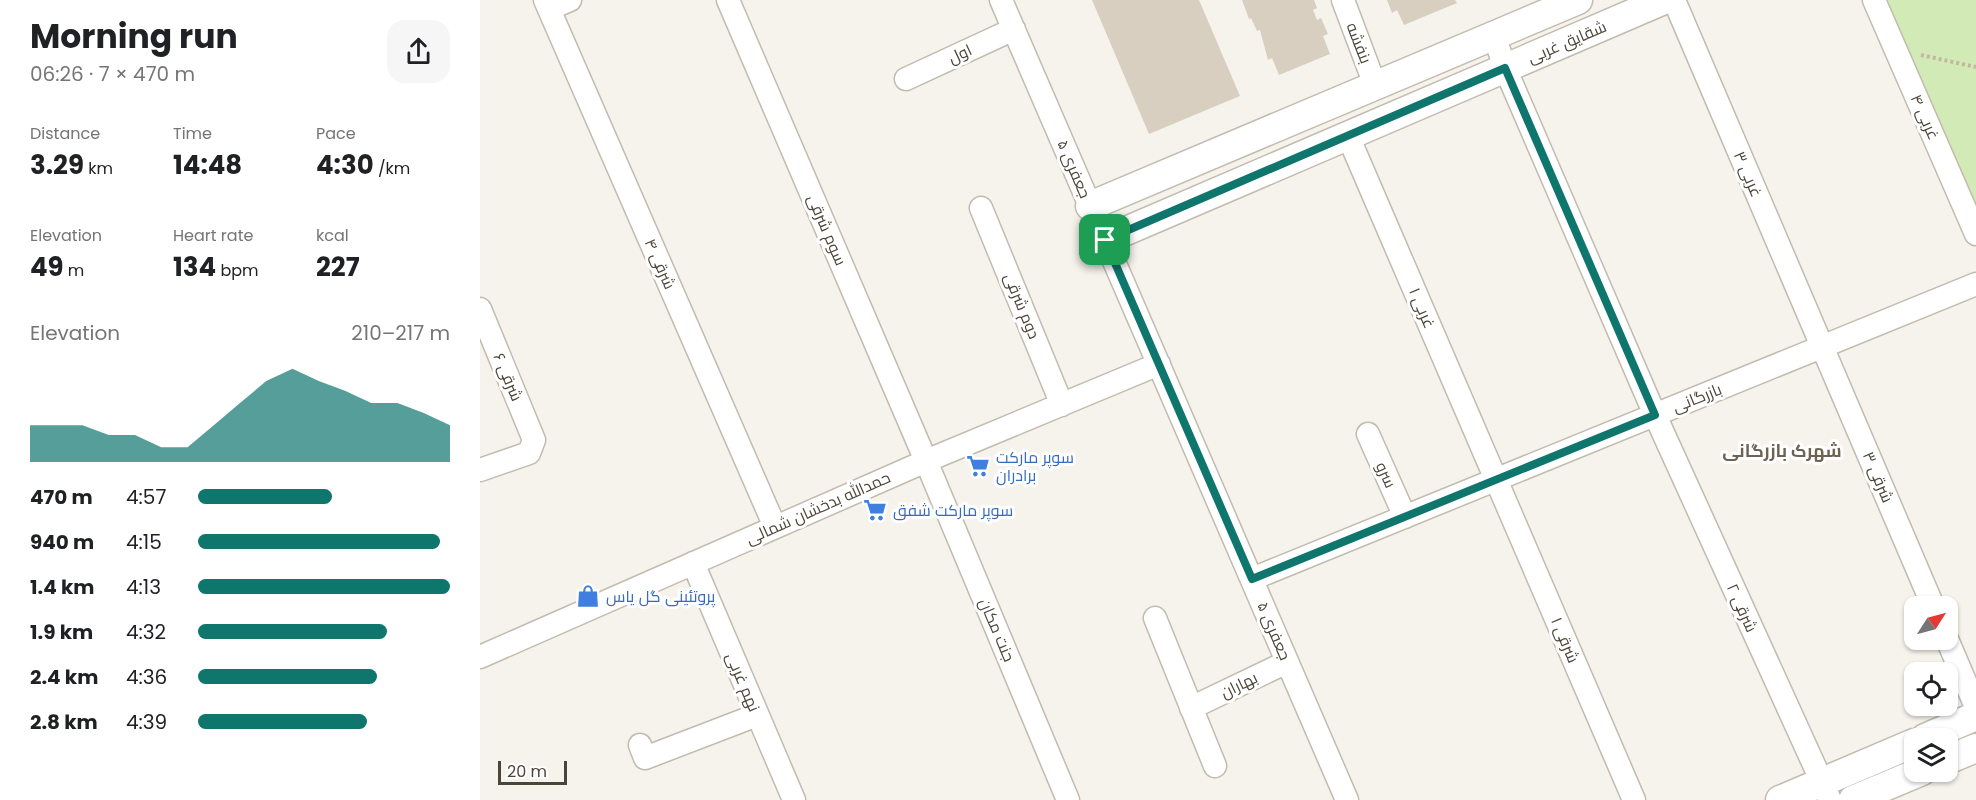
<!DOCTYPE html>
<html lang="en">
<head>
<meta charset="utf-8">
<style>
	:root { --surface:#fff; --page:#f6f6f6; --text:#202124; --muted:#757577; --accent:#0f766e }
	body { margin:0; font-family:Poppins,Cairo,sans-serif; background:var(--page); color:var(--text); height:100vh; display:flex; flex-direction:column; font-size:22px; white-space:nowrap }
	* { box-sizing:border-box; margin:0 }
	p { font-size:20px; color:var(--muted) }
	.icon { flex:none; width:33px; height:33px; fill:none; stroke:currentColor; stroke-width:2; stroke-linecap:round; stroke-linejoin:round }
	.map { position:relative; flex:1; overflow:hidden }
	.drawer { display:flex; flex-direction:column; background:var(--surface); width:480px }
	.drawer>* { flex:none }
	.needle { width:39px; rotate:54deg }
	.controls { position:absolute; left:1424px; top:596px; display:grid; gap:12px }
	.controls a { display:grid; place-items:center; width:54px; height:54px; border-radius:12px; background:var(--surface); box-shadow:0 2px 4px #0004; font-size:30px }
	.scale { position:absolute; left:18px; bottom:15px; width:69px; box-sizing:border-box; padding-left:6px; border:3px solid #4b4439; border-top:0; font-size:16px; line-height:21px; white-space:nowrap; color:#4b4439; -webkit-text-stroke:4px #fff; paint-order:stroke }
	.pin { position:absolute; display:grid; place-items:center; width:51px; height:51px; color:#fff; margin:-26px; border-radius:12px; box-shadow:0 3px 9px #0006 }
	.round { display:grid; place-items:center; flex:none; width:63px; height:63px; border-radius:18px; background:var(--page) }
	.overview { display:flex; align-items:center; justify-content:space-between; height:102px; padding:0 30px }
	h1 { font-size:33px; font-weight:700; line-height:45px }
	.metrics { display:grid; grid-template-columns:repeat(3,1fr); gap:9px; height:102px; padding:6px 30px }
	.metrics div { display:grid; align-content:center }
	.metrics b { font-size:26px; font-weight:700 }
	.metrics small { font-size:16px; font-weight:400 }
	.metrics p { font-size:16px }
	.chart { height:168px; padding:12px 30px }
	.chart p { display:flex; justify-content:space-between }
	.chart svg { width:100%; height:108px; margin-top:6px; fill:var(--accent); opacity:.7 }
	ul { padding:0 30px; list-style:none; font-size:20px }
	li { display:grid; grid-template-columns:96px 72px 1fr; align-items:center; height:45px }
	li i { height:15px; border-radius:8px; background:var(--accent) }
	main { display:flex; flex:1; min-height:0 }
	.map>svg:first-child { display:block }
	.green { fill:#d2eab5 }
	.building { fill:#d8cfc1 }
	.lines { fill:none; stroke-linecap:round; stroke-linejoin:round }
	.minor-casing { stroke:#c2bbae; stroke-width:25 }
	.tertiary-casing { stroke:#c2bbae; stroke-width:31 }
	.path { stroke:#c4b79f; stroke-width:4; stroke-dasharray:3 3; stroke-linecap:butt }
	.minor { stroke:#fff; stroke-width:22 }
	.tertiary { stroke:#fff; stroke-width:28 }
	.route-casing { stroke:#fff; stroke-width:12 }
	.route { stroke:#0f766e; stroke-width:8 }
	.labels { text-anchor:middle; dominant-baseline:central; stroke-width:6; stroke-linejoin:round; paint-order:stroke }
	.street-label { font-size:16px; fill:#4b4439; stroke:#fff }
	.shop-label { font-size:16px; fill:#366cbe; stroke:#fff; text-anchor:start }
	.neighbourhood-label { font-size:18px; font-weight:bold; fill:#6e6250; stroke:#fff }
</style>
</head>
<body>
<main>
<section class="drawer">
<div class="overview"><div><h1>Morning run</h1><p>06:26 · 7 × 470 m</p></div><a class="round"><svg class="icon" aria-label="share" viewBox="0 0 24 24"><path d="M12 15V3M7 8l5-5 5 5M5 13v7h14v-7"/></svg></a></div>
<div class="metrics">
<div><p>Distance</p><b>3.29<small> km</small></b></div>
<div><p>Time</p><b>14:48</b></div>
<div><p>Pace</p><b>4:30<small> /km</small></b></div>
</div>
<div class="metrics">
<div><p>Elevation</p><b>49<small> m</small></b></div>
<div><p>Heart rate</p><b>134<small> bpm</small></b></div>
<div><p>kcal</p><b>227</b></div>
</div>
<div class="chart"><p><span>Elevation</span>210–217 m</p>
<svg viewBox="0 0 160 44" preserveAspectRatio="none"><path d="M0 44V29L10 29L20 29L30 33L40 33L50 38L60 38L70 29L80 20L90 11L100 6L110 11L120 15L130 20L140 20L150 24L160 29V44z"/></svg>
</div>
<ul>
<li><b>470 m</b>4:57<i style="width:53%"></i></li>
<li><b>940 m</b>4:15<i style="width:96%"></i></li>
<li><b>1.4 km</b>4:13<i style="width:100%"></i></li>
<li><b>1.9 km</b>4:32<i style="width:75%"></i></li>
<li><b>2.4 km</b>4:36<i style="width:71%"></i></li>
<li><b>2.8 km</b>4:39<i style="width:67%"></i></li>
</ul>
</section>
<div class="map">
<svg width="1496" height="800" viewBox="0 0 1496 800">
	<rect width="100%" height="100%" fill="#f6f3ec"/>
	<!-- green -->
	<path class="green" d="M1407,0H1496V207Z"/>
	<!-- building -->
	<path class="building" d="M612,0H719L760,96L669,134Z
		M762,0H834L837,8L833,10L837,20L841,18L848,34L843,36L850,54L799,75L792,58L788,60L780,30L777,31L771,18L769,19Z
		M907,0H975L977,3L924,25L917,10L912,13Z"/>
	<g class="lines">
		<!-- minor casing -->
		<g class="minor-casing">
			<path id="minor" d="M65,0L295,527
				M248,0L446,461L588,800
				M521,0L867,800
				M863,0L895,85
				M1194,0L1453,606
				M1394,0L1496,234
				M69,9L90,0
				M1014,35L1025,68L1175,415L1350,800
				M426,79L534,29
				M868,136L1154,800
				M501,208L582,405
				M0,309L54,440L49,453L0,470
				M888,434L925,517
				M213,563L314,800
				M772,579L1496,284
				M675,618L735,766
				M1467,639L1496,707
				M0,657L446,461L679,364
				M711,708L807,662
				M160,745L165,758L277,715"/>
		</g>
		<!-- tertiary casing -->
		<g class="tertiary-casing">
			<path id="tertiary" d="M610,206L1098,0
				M625,240L1184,0
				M1445,738L1496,716
				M1467,760L1496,748
				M1300,800L1434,743
				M1373,800L1442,771"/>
		</g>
		<!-- path -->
		<path class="path" d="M1441,55L1496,67"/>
		<!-- minor -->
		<use href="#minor" class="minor"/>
		<!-- tertiary -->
		<use href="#tertiary" class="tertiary"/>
	</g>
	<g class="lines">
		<!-- route casing -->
		<g class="route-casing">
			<path id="route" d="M1025,68L1175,415L772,579L625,240Z"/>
		</g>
		<!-- route -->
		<use href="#route" class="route"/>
	</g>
	<!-- icons -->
	<defs>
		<g id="supermarket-bare" transform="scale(1.8)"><path d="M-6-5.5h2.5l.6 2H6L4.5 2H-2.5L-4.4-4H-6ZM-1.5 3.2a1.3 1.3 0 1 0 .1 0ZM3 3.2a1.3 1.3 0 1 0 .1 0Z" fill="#3f7fe0" stroke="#fff" stroke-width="2.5" paint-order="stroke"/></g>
		<g id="shop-bare" transform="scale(1.8)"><path d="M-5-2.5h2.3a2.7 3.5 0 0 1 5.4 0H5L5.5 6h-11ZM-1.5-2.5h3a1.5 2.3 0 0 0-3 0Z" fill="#3f7fe0" stroke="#fff" stroke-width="2.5" paint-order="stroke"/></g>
	</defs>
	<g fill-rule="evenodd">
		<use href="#supermarket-bare" x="498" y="466"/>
		<use href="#supermarket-bare" x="395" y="510"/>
		<use href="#shop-bare" x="108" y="596"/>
	</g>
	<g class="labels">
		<!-- street labels -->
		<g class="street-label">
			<text transform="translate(1087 42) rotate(-23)">شقایق غربی</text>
			<text transform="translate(879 43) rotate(69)">بنفشه</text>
			<text transform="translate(480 54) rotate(-25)">اول</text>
			<text transform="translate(1445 117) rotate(66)">۴ غربی</text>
			<text transform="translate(594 169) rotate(67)">جعفری ۵</text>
			<text transform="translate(1268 174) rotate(67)">۳ غربی</text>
			<text transform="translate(347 230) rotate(67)">سوم شرقی</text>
			<text transform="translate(180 264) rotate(66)">۴ شرقی</text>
			<text transform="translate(542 306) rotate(68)">دوم شرقی</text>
			<text transform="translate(942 308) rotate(67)">۱ غربی</text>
			<text transform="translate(28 377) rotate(67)">۶ شرقی</text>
			<text transform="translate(1217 398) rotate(-22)">بازرگانی</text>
			<text transform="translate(906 475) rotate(66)">سرو</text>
			<text transform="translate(1398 477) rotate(67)">۳ شرقی</text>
			<text transform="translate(338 508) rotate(-24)">حمدالله بدخشان شمالی</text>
			<text transform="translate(1262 608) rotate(66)">۲ شرقی</text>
			<text transform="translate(517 630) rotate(67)">جنت مکان</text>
			<text transform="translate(794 631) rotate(67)">جعفری ۵</text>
			<text transform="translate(1085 640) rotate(67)">۱ شرقی</text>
			<text transform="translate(263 682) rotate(67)">نهم غربی</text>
			<text transform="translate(759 685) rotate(-26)">بهاران</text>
		</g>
		<!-- shop labels -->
		<g class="shop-label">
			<text x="516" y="457">سوپر مارکت<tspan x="516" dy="18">برادران</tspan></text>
			<text x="413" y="510">سوپر مارکت شفق</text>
			<text x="126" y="596">پروتئینی گل یاس</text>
		</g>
		<!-- neighbourhood labels -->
		<g class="neighbourhood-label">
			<text x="1302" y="450">شهرک بازرگانی</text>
		</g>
	</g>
</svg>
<div class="controls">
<a><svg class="needle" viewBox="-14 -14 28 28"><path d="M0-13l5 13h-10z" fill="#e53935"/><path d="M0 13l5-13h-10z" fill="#757577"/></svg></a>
<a><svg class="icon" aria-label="locate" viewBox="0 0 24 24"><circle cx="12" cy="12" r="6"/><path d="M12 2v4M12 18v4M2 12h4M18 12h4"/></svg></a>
<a><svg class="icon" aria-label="layers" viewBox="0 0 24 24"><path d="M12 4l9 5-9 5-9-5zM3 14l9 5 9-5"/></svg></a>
</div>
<div class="scale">20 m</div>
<div class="pin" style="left:625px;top:240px;background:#1e9e55"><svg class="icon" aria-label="arrive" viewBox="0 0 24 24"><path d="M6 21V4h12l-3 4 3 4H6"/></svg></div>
</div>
</main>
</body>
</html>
